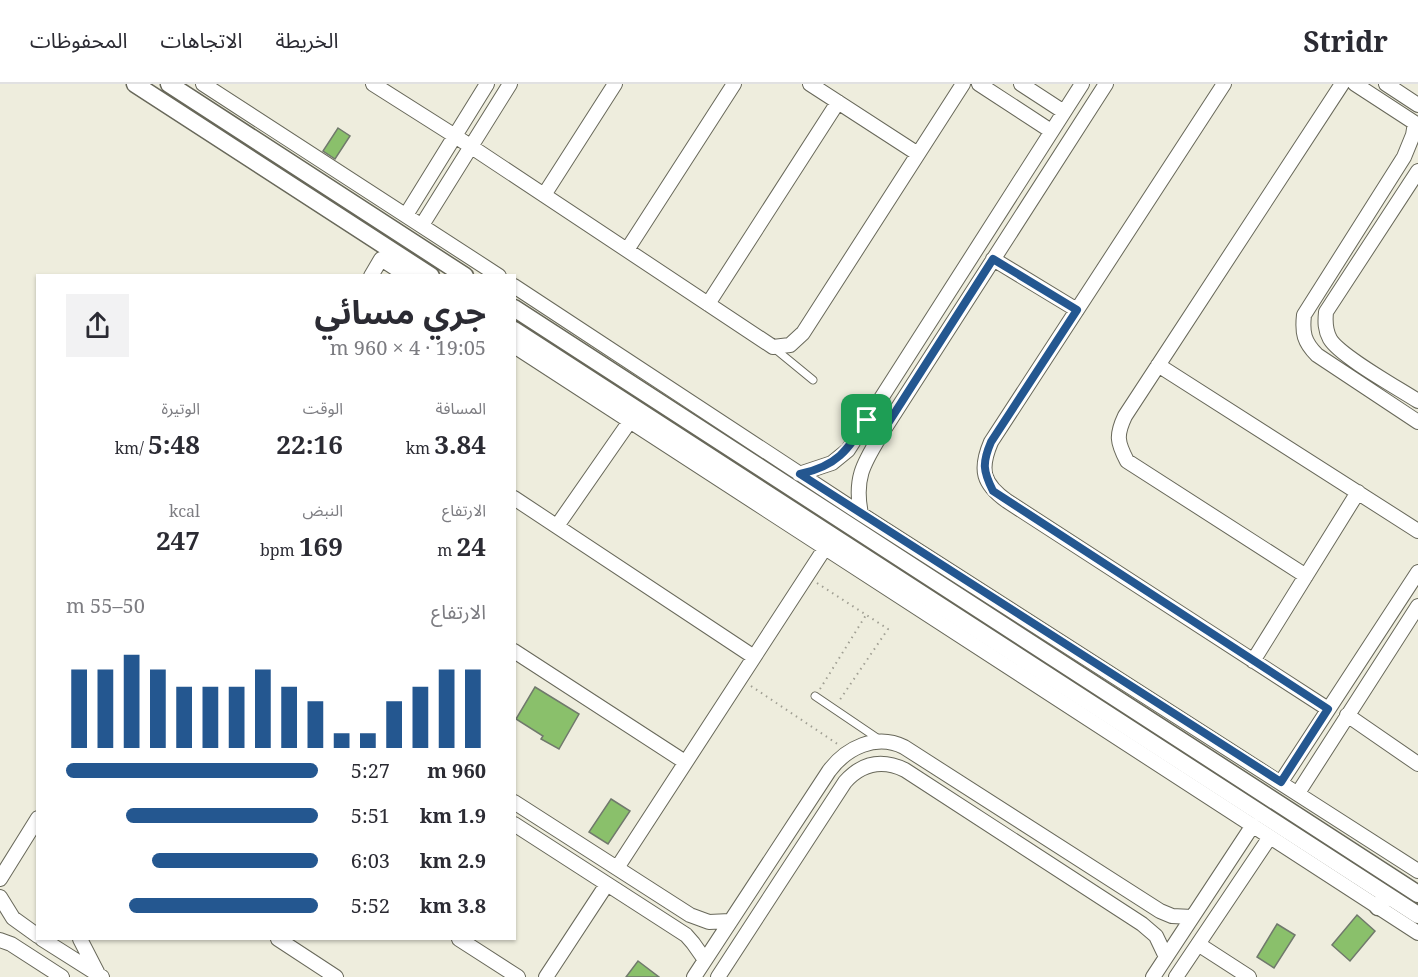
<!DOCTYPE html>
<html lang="ar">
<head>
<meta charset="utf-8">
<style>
	:root { --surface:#fff; --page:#f2f2f3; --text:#2b2b33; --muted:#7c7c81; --line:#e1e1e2; --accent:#245790 }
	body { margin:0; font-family:"Noto Serif","Noto Sans Arabic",serif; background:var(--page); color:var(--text); direction:rtl; height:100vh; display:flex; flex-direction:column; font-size:22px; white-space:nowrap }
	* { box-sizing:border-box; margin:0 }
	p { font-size:20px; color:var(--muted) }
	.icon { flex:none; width:33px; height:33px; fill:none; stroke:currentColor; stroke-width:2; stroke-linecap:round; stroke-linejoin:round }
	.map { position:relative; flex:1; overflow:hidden; direction:ltr }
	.sheet { position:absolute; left:36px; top:190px; width:480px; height:666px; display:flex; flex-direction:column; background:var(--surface); border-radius:0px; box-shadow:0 2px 4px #0004; direction:rtl }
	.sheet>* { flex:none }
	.pin { position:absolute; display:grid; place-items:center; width:51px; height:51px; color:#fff; margin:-26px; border-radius:12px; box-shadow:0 3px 9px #0006 }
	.round { display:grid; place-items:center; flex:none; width:63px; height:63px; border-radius:0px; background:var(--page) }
	.headline { display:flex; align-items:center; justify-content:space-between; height:102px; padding:0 30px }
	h1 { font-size:33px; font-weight:700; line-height:45px }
	.figures { display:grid; grid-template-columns:repeat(3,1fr); gap:9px; height:102px; padding:6px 30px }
	.figures div { display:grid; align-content:center }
	.figures b { font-size:26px; font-weight:700 }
	.figures small { font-size:16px; font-weight:400 }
	.figures p { font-size:16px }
	.chart { height:168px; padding:12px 30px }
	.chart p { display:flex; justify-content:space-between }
	.chart svg { width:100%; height:108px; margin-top:6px; stroke:var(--accent); stroke-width:6 }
	ul { padding:0 30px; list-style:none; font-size:20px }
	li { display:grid; grid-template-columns:96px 72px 1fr; align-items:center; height:45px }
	li i { height:15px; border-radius:8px; background:var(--accent) }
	header { display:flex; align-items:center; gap:36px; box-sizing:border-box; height:84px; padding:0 30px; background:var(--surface); border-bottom:2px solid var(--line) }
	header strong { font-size:28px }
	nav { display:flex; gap:33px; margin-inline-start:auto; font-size:21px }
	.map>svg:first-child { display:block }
	.building { fill:#8ac06b; stroke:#70796c; stroke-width:1.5 }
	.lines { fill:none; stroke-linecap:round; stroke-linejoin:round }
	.service-casing { stroke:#68685a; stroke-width:9 }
	.minor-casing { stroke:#68685a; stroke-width:16 }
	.tertiary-casing { stroke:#68685a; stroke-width:19 }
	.path { stroke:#a09f93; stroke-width:2; stroke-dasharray:1.5 4.5; stroke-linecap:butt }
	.service { stroke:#fff; stroke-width:7 }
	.minor { stroke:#fff; stroke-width:14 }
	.tertiary { stroke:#fff; stroke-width:16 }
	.route-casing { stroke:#fff; stroke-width:12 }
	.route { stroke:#245790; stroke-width:8 }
</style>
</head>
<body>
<header>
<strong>Stridr</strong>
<nav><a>الخريطة</a><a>الاتجاهات</a><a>المحفوظات</a></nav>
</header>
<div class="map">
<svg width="1418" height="893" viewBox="0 0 1418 893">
	<rect width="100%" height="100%" fill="#eeeddd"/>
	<!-- building -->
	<path class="building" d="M338,44L350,52L335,75L323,67Z
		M535,603L579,630L559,665L541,655L543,652L516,635Z
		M611,715L630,727L608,760L589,748Z
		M1357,831L1375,847L1350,877L1332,861Z
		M1277,840L1295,851L1274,884L1257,873Z
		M638,877L659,893H626Z"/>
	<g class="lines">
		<!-- service casing -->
		<g class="service-casing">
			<path id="service" d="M774,264L813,296
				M815,612L880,656"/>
		</g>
		<!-- minor casing -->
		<g class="minor-casing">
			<path id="minor" d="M203,0L499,192
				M373,0L455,52L773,263L790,261L803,249L963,0
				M810,0L918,70
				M979,0L1051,47
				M1021,0L1064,28
				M1224,0L991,358C979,386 983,400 1007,417L1328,625
				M1355,0L1418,41
				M1386,0L1418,21
				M1415,39L1413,51L1404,73L1304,231C1302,249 1304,258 1317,271L1418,338
				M1418,87L1326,228C1325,238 1325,246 1330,255C1340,272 1398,304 1418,317
				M544,111L615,0
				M406,131L487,0
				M422,141L510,0
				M627,166L734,0
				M993,175L1077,226
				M371,192L381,175L407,192
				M514,202L861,430L1418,787
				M708,220L838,18
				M514,262L1418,849
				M1158,281L1418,447
				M799,390L832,379L848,366L1082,0
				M514,414L754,573
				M861,430C853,391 866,376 885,344L1106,0
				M557,442L630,337
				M1306,492L1127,377C1117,358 1116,351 1125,332L1342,0
				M514,567L685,678
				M1253,577L1358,408
				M1347,631L1418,680
				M1281,698L1418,488
				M1298,709L1418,522
				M514,718L690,831L709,838L730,837
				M514,740L686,851L693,859L705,876
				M617,784L825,464
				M0,795L38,734
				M0,813L13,834L38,852
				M42,855L102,893
				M80,855L97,888
				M278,855L336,893
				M459,855L518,893
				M0,856L11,860L62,893
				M1198,860L1249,893
				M546,893L607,800
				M694,893L829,687C846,664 876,649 904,663L1160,827L1172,832L1192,833
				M718,893L845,698C862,679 882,675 905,686L1142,840L1156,852L1166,873
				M1153,893L1253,741
				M1176,893L1270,753"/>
		</g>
		<!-- tertiary casing -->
		<g class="tertiary-casing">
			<path id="tertiary" d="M135,0L431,192
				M169,0L465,192
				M514,224L1418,810
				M514,246L1418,831
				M1378,823L1387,811"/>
		</g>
		<!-- path -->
		<path class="path" d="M817,499L888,545L839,617
			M751,602L839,661
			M820,605L866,531"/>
		<!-- service -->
		<use href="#service" class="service"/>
		<!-- minor -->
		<use href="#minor" class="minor"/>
		<!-- tertiary -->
		<use href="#tertiary" class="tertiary"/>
	</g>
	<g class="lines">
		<!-- route casing -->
		<g class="route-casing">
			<path id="route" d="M993,175L1077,226L991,358C982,379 983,387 993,407L1328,625L1281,698L800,390C837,382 847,367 867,336L885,344Z"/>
		</g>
		<!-- route -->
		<use href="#route" class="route"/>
	</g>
</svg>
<div class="pin" style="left:867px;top:336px;background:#1e9e55"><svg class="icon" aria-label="arrive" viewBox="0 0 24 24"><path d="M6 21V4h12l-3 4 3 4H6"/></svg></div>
<section class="sheet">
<div class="headline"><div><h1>جري مسائي</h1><p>19:05 · 4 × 960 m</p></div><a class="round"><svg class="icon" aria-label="share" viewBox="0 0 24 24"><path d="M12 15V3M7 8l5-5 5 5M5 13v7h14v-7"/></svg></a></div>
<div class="figures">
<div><p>المسافة</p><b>3.84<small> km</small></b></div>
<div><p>الوقت</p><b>22:16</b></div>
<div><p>الوتيرة</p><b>5:48<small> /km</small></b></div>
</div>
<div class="figures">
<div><p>الارتفاع</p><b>24<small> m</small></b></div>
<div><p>النبض</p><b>169<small> bpm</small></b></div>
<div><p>kcal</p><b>247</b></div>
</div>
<div class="chart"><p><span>الارتفاع</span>50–55 m</p>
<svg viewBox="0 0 160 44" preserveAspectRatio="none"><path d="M5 44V12M15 44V12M25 44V6M35 44V12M45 44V19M55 44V19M65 44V19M75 44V12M85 44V19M95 44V25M105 44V38M115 44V38M125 44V25M135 44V19M145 44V12M155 44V12"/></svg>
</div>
<ul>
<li><b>960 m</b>5:27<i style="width:100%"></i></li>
<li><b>1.9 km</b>5:51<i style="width:76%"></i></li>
<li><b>2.9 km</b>6:03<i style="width:66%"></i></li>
<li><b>3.8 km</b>5:52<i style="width:75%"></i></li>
</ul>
</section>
</div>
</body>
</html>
